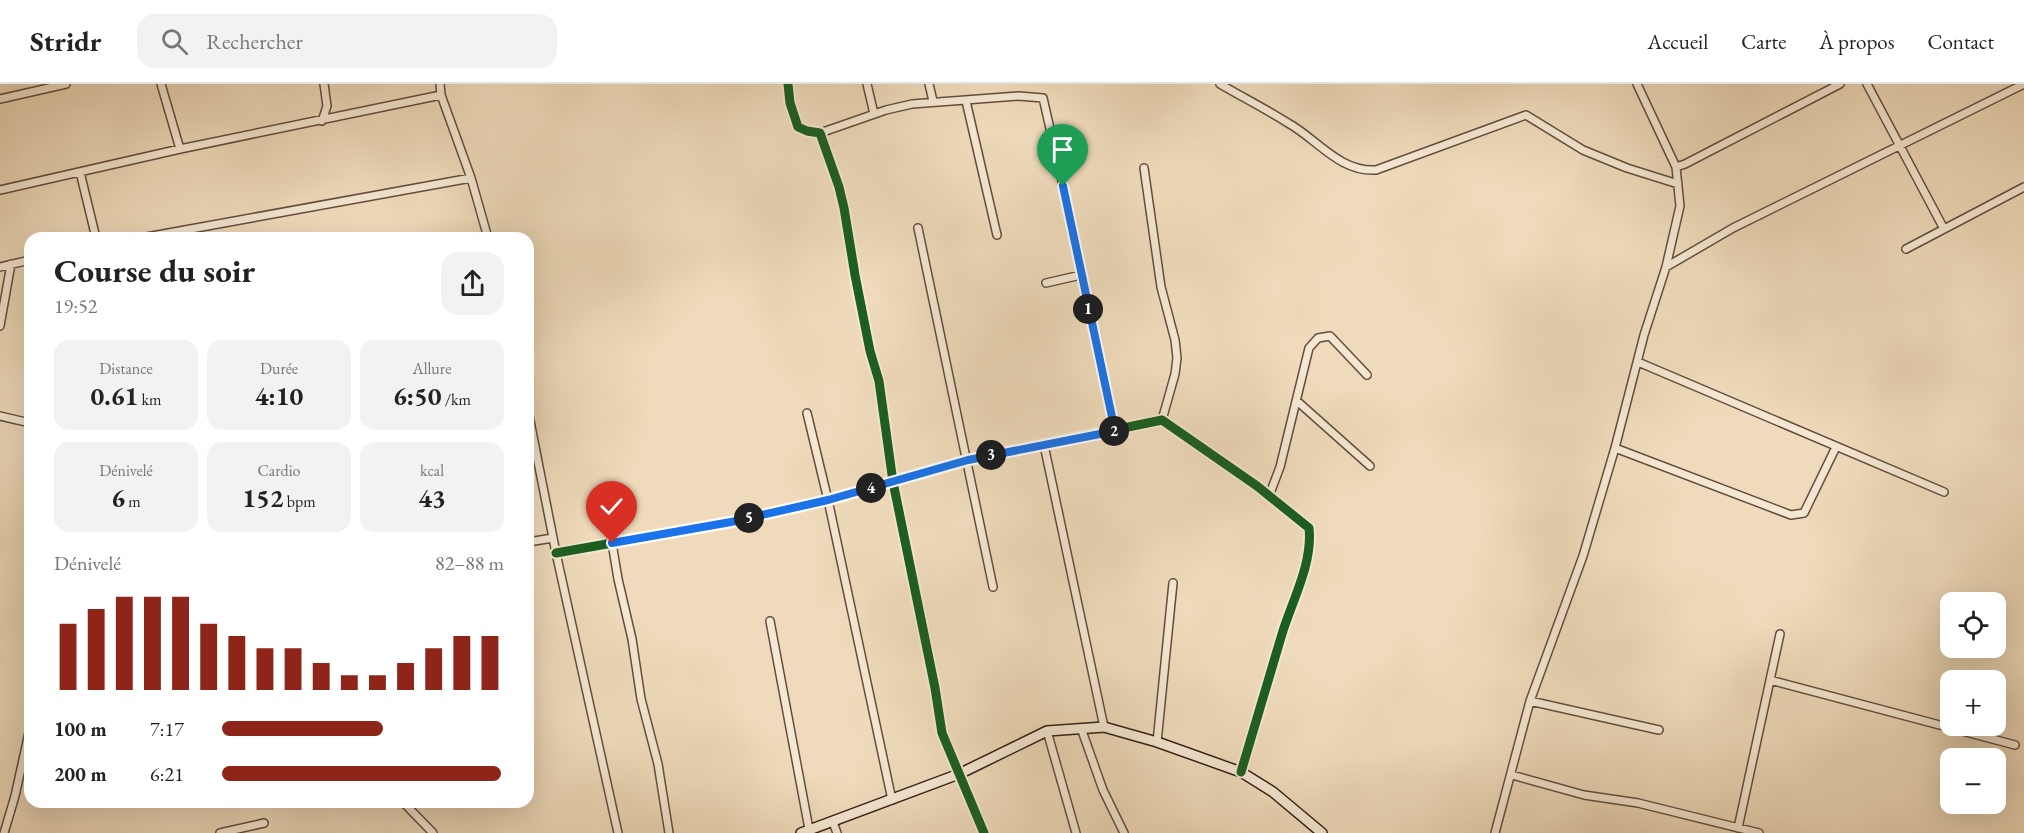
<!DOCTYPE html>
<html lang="fr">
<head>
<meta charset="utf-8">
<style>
	:root { --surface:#fff; --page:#f2f2f2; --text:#222; --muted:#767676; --line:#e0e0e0; --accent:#8f2418 }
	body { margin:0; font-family:"EB Garamond",serif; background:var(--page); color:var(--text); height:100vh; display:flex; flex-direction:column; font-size:22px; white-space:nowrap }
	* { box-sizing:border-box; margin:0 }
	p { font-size:20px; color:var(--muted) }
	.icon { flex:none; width:33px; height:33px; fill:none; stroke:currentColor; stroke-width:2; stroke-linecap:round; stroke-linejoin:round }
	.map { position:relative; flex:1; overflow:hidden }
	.sheet { position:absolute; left:24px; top:148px; width:510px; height:576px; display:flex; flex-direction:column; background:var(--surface); border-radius:18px; box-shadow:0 6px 24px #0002 }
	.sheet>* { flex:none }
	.fabs { position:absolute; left:1940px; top:508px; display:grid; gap:12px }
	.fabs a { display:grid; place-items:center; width:66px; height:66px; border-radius:12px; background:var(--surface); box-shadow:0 6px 24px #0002; font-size:30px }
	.pin { position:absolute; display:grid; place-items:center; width:51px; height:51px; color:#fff; margin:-62px -26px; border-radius:50% 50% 50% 0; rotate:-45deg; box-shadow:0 0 6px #0007 }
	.pin .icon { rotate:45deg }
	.km { position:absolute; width:30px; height:30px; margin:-15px; border-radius:50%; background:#222; color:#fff; font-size:16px; line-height:30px; text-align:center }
	.round { display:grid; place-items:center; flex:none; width:63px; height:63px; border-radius:18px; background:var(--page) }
	.headline { display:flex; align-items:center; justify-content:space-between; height:102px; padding:0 30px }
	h1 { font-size:33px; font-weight:700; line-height:45px }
	.figures { display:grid; grid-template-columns:repeat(3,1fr); gap:9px; height:102px; padding:6px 30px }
	.figures div { display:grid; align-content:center; border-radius:15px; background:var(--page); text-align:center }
	.figures b { font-size:26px; font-weight:700 }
	.figures small { font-size:16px; font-weight:400 }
	.figures p { font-size:16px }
	.chart { height:168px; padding:12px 30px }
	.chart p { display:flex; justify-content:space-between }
	.chart svg { width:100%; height:108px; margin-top:6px; stroke:var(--accent); stroke-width:6 }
	ul { padding:0 30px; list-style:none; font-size:20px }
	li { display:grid; grid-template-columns:96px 72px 1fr; align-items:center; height:45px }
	li i { height:15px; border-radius:8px; background:var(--accent) }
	header { display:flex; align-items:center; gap:36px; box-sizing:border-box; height:84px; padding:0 30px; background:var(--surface); border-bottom:2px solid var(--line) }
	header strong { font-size:28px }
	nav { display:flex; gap:33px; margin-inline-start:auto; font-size:21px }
	.search { width:420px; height:54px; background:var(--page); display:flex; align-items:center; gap:15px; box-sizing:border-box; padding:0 21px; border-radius:18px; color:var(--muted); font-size:22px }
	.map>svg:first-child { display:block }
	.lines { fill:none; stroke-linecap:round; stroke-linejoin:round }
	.street-casing { stroke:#634d3f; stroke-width:10 }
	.secondary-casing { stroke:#341e16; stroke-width:12 }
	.street { stroke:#f5e8d3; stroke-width:7 }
	.secondary { stroke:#f5e8d3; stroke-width:9 }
	.cycleway-casing { stroke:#f5e8d3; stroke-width:13 }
	.cycleway { stroke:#1b5e20; stroke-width:9 }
	.route-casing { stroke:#fff; stroke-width:12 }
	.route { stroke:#1a73e8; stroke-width:8 }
</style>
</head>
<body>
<header>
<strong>Stridr</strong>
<div class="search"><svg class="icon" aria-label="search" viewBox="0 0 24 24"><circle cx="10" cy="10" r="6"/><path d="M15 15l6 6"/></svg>Rechercher</div>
<nav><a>Accueil</a><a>Carte</a><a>À propos</a><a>Contact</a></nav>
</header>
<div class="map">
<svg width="2024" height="749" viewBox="0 0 2024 749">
	<rect width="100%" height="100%" fill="#efdbbb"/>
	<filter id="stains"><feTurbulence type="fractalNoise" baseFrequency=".00333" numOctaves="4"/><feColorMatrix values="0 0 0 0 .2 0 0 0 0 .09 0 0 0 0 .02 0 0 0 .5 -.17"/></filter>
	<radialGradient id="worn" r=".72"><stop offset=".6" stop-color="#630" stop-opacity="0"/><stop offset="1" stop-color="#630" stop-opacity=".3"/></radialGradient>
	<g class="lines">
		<!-- street casing -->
		<g class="street-casing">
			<path id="street" d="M161,0L180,65
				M440,0L441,11L471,94L488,154
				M788,0L790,19L798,43L807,47L820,49L839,103L844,124L855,191L870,267L879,297L893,398L935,604L942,649L984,749
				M867,0L874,30
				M929,0L933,17
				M1220,0C1242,13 1266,25 1288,39C1317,55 1339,88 1376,86L1526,31L1583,66L1627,84L1678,100
				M1867,0L1944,145
				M0,15L66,0
				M966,17L997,151
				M322,37L327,22L324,0
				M820,49L886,26L912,20L1019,12L1043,14L1068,123L1115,347
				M1676,83L1685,80L1840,0
				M1144,84L1161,203L1175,256L1177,274L1175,290L1162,336
				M80,88L96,154
				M0,106L180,65L441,11
				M918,144L993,503
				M141,154L471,94
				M1906,165L2024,103
				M0,183L30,176
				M1666,183L1733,144L2024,0
				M1046,199L1081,191
				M0,242L11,180
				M1638,278L1944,408
				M1297,317L1370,382
				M528,327L556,469L618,749
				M807,329L828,416L892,716
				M0,332L30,339
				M1044,361L1104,643
				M1615,364L1791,431L1804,429L1836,363
				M1269,412L1280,383L1309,264L1318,254L1330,252L1367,291
				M528,458L553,454
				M612,459L618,495L632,555L641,615L658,680L669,749
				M556,469L731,438L828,416L968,376L1162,336L1257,402L1309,444C1313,479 1292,517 1282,550C1268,596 1255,642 1241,688
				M770,537L809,745
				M1770,596L2015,661
				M1530,617L1659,646
				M1081,644L1103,706L1124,749
				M1047,647L1076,749
				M1157,658L1173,499
				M1512,691L1584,711L1638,719L1759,749
				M403,718L433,749
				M833,738L837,749
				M1738,744L1780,550
				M4,749L15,712L30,644
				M220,749L264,739
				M1495,749L1530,617L1583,472L1615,364L1644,251L1666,183L1680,122L1676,83L1637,0"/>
		</g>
		<!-- secondary casing -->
		<g class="secondary-casing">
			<path id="secondary" d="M801,749L959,690L1047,647L1104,643L1157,658L1241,688L1273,708L1322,749"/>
		</g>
		<!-- street -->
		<use href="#street" class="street"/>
		<!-- secondary -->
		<use href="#secondary" class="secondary"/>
		<!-- cycleway casing -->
		<g class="cycleway-casing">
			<path id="cycleway" d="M788,0L790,19L798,43L807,47L820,49L839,103L844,124L855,191L870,267L879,297L893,398L935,604L942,649L984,749
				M556,469L731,438L828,416L968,376L1162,336L1257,402L1309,444C1313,479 1292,517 1282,550C1268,596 1255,642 1241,688"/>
		</g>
		<!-- cycleway -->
		<use href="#cycleway" class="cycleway"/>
	</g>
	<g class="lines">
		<!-- route casing -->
		<g class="route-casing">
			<path id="route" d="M612,459L731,438L828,416L968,376L1115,347L1063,102"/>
		</g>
		<!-- route -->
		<use href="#route" class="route"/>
	</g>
	<rect width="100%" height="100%" filter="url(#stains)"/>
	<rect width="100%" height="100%" fill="url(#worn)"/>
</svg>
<div class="fabs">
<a><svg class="icon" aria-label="locate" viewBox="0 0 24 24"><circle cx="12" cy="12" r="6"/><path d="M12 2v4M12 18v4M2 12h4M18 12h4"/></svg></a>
<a>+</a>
<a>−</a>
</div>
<div class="pin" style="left:1063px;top:102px;background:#1e9e55"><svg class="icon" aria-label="arrive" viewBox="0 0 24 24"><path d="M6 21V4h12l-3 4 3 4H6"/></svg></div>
<div class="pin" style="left:612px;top:459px;background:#d93025"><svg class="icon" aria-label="check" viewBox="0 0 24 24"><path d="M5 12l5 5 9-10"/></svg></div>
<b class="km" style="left:1088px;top:225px">1</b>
<b class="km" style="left:1114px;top:347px">2</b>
<b class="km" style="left:991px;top:371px">3</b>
<b class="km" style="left:871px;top:404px">4</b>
<b class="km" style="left:749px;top:434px">5</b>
<section class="sheet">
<div class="headline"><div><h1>Course du soir</h1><p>19:52</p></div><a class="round"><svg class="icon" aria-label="share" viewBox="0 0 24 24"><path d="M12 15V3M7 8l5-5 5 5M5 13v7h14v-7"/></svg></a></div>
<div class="figures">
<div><p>Distance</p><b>0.61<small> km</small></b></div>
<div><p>Durée</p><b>4:10</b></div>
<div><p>Allure</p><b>6:50<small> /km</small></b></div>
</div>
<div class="figures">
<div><p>Dénivelé</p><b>6<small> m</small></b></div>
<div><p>Cardio</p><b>152<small> bpm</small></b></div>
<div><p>kcal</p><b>43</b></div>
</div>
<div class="chart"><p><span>Dénivelé</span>82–88 m</p>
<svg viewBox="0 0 160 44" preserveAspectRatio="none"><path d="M5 44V17M15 44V11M25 44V6M35 44V6M45 44V6M55 44V17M65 44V22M75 44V27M85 44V27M95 44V33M105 44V38M115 44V38M125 44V33M135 44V27M145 44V22M155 44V22"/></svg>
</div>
<ul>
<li><b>100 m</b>7:17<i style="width:57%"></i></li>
<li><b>200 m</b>6:21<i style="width:99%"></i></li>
</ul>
</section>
</div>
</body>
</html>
